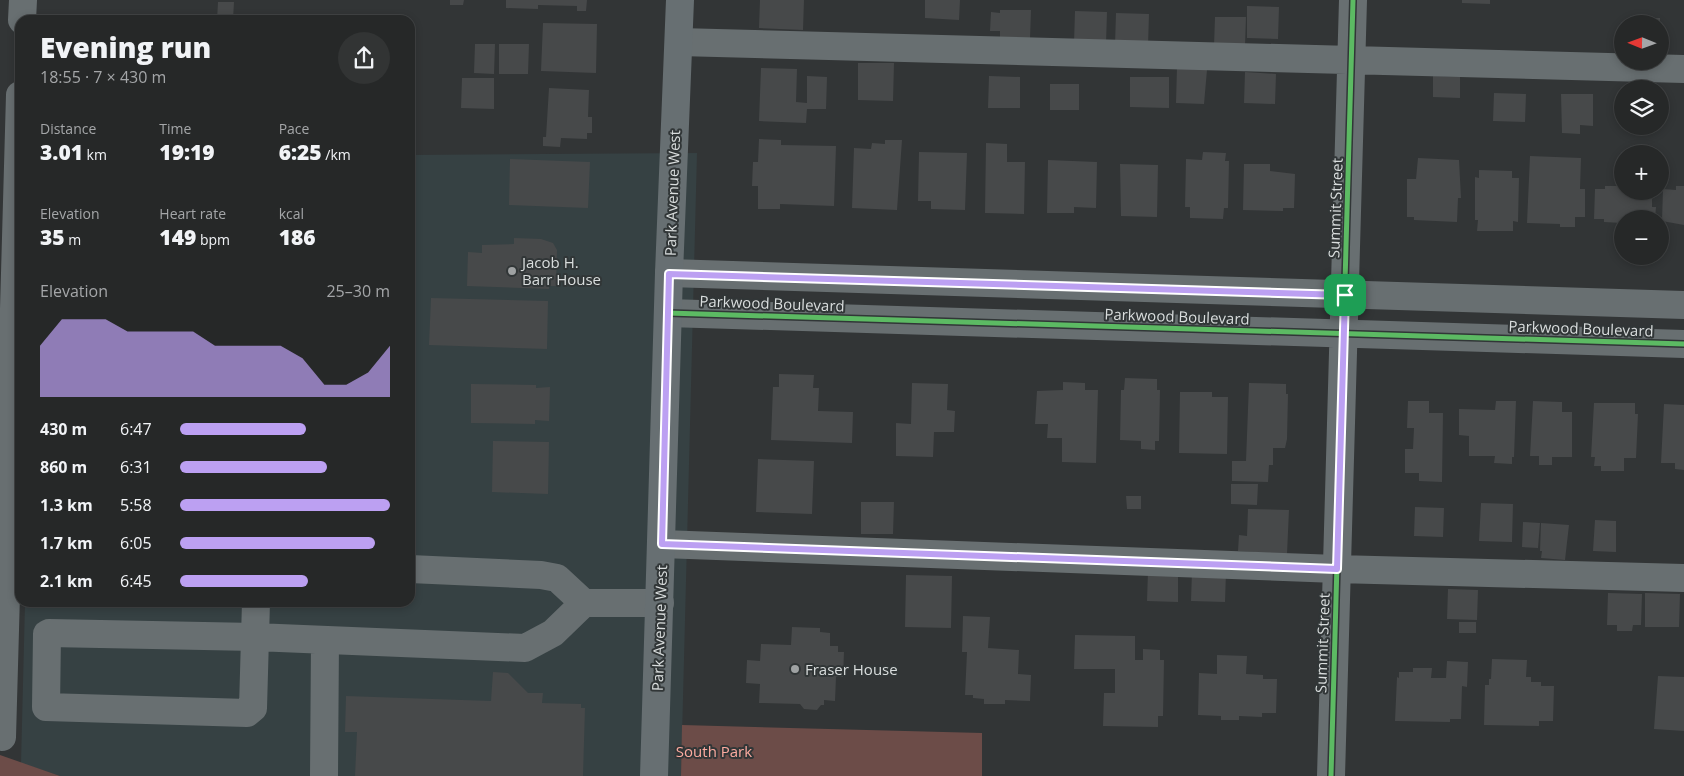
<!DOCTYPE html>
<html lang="en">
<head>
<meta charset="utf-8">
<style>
	:root { --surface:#262828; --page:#323434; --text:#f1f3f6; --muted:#a4a6a8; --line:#424445; --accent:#bca0f2 }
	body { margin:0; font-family:"Open Sans",sans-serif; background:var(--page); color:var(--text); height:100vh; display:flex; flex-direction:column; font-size:19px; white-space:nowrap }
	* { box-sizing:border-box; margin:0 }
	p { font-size:16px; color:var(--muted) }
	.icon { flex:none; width:28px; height:28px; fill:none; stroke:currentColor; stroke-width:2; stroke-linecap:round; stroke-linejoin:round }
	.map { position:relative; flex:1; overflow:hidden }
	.sheet { position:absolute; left:15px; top:15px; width:400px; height:592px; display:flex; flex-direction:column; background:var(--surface); border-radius:15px; box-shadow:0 2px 8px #0003,0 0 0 1px var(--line) }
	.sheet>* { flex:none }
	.needle { width:32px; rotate:271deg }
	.tools { position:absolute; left:1614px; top:15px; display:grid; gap:10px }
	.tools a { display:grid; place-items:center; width:55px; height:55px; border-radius:50%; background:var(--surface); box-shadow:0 2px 8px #0003,0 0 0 1px var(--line); font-size:25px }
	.pin { position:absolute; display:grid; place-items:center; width:42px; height:42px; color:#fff; margin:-21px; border-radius:10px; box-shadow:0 2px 8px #0006 }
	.round { display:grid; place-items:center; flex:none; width:52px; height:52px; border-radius:26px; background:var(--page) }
	.head { display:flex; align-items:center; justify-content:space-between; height:85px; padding:0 25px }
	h1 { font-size:28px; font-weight:800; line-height:38px }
	.metrics { display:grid; grid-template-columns:repeat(3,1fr); gap:8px; height:85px; padding:5px 25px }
	.metrics div { display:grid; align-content:center }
	.metrics b { font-size:21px; font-weight:800 }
	.metrics small { font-size:14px; font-weight:400 }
	.metrics p { font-size:14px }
	.chart { height:140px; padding:10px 25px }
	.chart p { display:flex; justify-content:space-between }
	.chart svg { width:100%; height:90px; margin-top:5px; fill:var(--accent); opacity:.7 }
	ul { padding:0 25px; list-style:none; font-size:16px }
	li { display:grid; grid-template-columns:80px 60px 1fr; align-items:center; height:38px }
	li i { height:12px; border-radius:6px; background:var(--accent) }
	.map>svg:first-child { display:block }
	.built { fill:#364143 }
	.green { fill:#6c4c48 }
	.building { fill:#47494a }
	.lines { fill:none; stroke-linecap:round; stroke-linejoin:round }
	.minor { stroke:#686f71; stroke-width:28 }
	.major { stroke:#676f72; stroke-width:28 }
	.cycleway-casing { stroke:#313637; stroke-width:8 }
	.cycleway { stroke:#5cba63; stroke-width:5 }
	.route-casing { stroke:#fff; stroke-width:10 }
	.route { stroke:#bca0f2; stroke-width:6 }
	.poi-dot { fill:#9fa2a3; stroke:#313637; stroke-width:2 }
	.labels { text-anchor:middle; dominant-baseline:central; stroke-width:4; stroke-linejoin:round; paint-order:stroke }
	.street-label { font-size:15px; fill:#d9dddd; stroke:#313637 }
	.poi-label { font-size:15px; fill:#d9dddd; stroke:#313637; text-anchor:start }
	.park-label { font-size:15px; fill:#fdaba0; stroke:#313637 }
</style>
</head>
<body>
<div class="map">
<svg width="1684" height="776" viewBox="0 0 1684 776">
	<rect width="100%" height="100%" fill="#323536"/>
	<!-- built -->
	<path class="built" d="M697,153L681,776H60L21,763L25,603L410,602V155Z"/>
	<!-- green -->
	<path class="green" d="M682,725L982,733V776H681Z
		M0,755L60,776H0Z"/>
	<!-- building -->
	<path class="building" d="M450,0H464L463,5H450Z
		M506,0H587L586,11H577V6L538,5V9L506,8Z
		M760,0H804L803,30L759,28Z
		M925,0H960L959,20L925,18Z
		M1462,0H1490V4L1462,3Z
		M218,2H234L233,20H217Z
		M1247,6L1279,7L1278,39L1247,38Z
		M1000,10H1031L1030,39H1000V31H990L991,12L1000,13Z
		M1075,11L1107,12L1106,44L1074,43Z
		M1116,13L1149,14L1148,46L1115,45Z
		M1215,17H1246L1245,46H1214Z
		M1629,18H1660V24H1629Z
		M543,23L597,24L596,73L541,71Z
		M475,44H495L494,74L474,73Z
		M499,44H529L528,74H499Z
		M858,63H894L893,101L858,100Z
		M1177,67H1205V70H1207L1204,104L1176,103Z
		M761,68L797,69L796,102L807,103V76L827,77L826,109H807L806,123L759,121Z
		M1245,72L1276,74L1275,104L1244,103Z
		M989,76L1020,77V108H988Z
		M1433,76L1460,77V98L1433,97Z
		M1130,77H1169V108L1130,107Z
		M462,78H494V109L461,108Z
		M1050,84H1079V110H1050Z
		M549,88L589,90L588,117H592V133H587V139L561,138L560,147L543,146V137H546Z
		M1494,93L1526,94L1525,122L1493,121Z
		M1561,94H1593V126L1580,125V134L1562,133Z
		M1624,126H1658V129L1624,128Z
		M759,139L781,140V145L836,146L834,206L780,204V209H758V186H752L753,162H758Z
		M885,140H902L897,210L852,208L854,148L871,149L872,143L885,144Z
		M986,143L1007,144V162H1025L1024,214L985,213Z
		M919,152L967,153L965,210L931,209V201H918Z
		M1203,152L1226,153L1225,161H1229L1228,208H1224L1223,219L1190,218V207H1185L1186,159L1202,160Z
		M1530,156L1581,158L1580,189H1585V217H1575V227H1560V224L1527,223Z
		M1418,158L1459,160L1461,198H1458L1457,222L1414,220V217H1407V179H1416Z
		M510,159L590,162L588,208L509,205Z
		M1048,160L1097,162L1096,208L1074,207V213H1047Z
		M1120,164L1158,165L1157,217L1121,216Z
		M1244,164H1270V171L1295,174L1294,208H1283V211L1243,210Z
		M1479,170L1512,171V178H1519L1518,222L1513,221V231H1477L1478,220H1475V177L1479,178Z
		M1605,186H1622V191H1652V207H1656L1655,219H1622V223L1604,222V219H1594L1595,189H1605Z
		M1676,186H1684V225L1662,221L1663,189L1676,190Z
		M514,238L541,239L553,243L557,250L556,286H549V289L467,286L468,252L482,253V245L514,244Z
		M431,298L548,301L547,349L429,345Z
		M779,374L814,375L813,388H819L818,411L853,412L852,443L771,440L773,387H779Z
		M1125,378L1157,379V390H1160L1159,441H1155V450L1141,449V441L1120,440L1121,390H1124Z
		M1063,382L1085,383V390H1098L1096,463L1062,462V438H1047L1048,424H1035L1037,391L1063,390Z
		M912,383L948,384L947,410L955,411L954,432H934L933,457L896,456V423L911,424Z
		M1249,383L1286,384V394H1288L1287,439L1285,448H1273V465H1269L1268,482L1232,481V461H1246Z
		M471,384L536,385V388L550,387L549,421L535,420V424L471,423Z
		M1180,392H1212V397H1228L1227,454L1179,453Z
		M1408,401H1429V413H1443L1442,482L1419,481V473H1405V449H1413L1414,428H1407Z
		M1496,401H1516L1514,457H1512V464L1494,463L1495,456H1469V436L1459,435V409L1495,410Z
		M1533,401L1562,402V412H1572V457H1552V465H1539V456H1530Z
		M1594,403H1635V414H1638L1636,458H1624V471H1601V466H1594L1595,457H1591Z
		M1664,404L1684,405V470L1675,469V463H1661Z
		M493,441L549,442L548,494L492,492Z
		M758,459L814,461L812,514L756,512Z
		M1231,484H1258L1257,505L1231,504Z
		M1126,496H1141V509H1127Z
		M861,502H894L893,534H861Z
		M1481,503L1513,504L1512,542L1479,541Z
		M1415,507L1444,508L1443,537L1414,536Z
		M1248,509L1289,510L1287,554L1238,551L1239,535L1247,536Z
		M1595,520L1616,521V552L1593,551Z
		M1523,522L1540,523L1538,548L1522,547Z
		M1541,523L1569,525L1565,560L1541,558L1542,551H1540Z
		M1148,571H1178V602L1147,601Z
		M1192,571L1226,572L1225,602L1191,601Z
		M906,575L952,576L951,628L905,627Z
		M1448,589L1478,590L1477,620L1447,619Z
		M1608,593L1642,594L1641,625H1633L1632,631H1617V625H1607Z
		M1645,593L1680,594L1679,627H1645Z
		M963,616L990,617L988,648L1019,650L1018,674L1031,675L1030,701L1005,700V704H984V699L973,698V695H965L967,652H962Z
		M1459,622H1476V633H1459Z
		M792,627L820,628V632L830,633V646H838V652H844L843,677H836L835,701L824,700V705H821L817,710L804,709L800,704L759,703L760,684L746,683L747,660L760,661L761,644L791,645Z
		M1075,635L1135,636V660H1143V649L1160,650V660H1164L1163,716H1158V727L1103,726L1104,693H1115V669H1074Z
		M1217,655L1247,656L1246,674L1263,675V679H1277L1276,713H1262V717L1239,716V720H1221V716L1198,715L1199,673L1217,674Z
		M1492,659L1527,660L1526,677H1531V682H1541V686H1554L1553,721H1539V726L1484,725L1485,685H1489V679H1491Z
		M1447,661L1468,662L1467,687L1462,686L1461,719H1450V722L1395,721L1397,677L1399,678V672H1413V668H1432L1431,678H1446Z
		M493,672L508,673L528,693H543L542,703L581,704V708H585L583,776H355L357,732H345L346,696L491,701Z
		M1658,676L1684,677V731L1654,729Z"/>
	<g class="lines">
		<!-- minor -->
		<path class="minor" d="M22,20L23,0
			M679,42L1684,69
			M669,273L1684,305
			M668,313L1684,344
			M662,544L1337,569L1684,578
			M410,569L541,575L557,578L584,603H660
			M256,602L253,708L247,713L46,707L47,634L49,633L255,637L525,648L553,633L584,603
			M2,737L20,95
			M324,776L325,640
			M1331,776L1353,0"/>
		<!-- major -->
		<path class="major" d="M654,776L669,273L680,0"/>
		<!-- cycleway casing -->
		<g class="cycleway-casing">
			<path id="cycleway" d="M668,313L1684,344
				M1331,776L1353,0"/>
		</g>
		<!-- cycleway -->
		<use href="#cycleway" class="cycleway"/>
	</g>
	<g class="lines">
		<!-- route casing -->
		<g class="route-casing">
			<path id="route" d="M669,274L1345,295L1337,569L662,544Z"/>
		</g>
		<!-- route -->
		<use href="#route" class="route"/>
	</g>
	<!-- markers -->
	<g class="poi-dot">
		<circle cx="512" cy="271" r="5"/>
		<circle cx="795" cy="669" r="5"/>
	</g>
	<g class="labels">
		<!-- street labels -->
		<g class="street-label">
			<text transform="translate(672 193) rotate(-88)">Park Avenue West</text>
			<text transform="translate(1335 208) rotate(-88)">Summit Street</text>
			<text transform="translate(772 303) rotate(2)">Parkwood Boulevard</text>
			<text transform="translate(1177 316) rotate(2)">Parkwood Boulevard</text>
			<text transform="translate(1581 328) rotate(2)">Parkwood Boulevard</text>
			<text transform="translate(659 628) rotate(-88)">Park Avenue West</text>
			<text transform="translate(1322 643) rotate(-88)">Summit Street</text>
		</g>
		<!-- poi labels -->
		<g class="poi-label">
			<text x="522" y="262">Jacob H.<tspan x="522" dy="17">Barr House</tspan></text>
			<text x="805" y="669">Fraser House</text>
		</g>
		<!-- park labels -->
		<g class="park-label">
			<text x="714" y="751">South Park</text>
		</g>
	</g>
</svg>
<div class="tools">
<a><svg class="needle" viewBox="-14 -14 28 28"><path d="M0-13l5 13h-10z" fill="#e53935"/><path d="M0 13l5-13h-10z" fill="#a4a6a8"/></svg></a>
<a><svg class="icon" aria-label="layers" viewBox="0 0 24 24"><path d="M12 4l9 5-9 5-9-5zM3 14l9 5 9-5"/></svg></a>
<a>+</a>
<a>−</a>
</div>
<div class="pin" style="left:1345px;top:295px;background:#1e9e55"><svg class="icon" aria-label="arrive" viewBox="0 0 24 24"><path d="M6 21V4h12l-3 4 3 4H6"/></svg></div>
<section class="sheet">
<div class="head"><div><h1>Evening run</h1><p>18:55 · 7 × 430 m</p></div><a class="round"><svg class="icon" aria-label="share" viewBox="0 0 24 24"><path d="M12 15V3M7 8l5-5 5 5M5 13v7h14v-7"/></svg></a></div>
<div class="metrics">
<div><p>Distance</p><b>3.01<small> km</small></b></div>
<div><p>Time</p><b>19:19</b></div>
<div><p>Pace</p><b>6:25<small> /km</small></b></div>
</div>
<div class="metrics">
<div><p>Elevation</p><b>35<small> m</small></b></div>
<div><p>Heart rate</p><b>149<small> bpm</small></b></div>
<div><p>kcal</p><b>186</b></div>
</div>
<div class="chart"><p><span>Elevation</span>25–30 m</p>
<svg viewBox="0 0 160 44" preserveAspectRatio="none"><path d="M0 44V19L10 6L20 6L30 6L40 12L50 12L60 12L70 12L80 19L90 19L100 19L110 19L120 25L130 38L140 38L150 32L160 19V44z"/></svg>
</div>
<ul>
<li><b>430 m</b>6:47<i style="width:60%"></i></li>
<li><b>860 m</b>6:31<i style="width:70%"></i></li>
<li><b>1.3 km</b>5:58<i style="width:100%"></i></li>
<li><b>1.7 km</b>6:05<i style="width:93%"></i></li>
<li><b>2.1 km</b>6:45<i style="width:61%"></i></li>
</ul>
</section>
</div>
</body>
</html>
